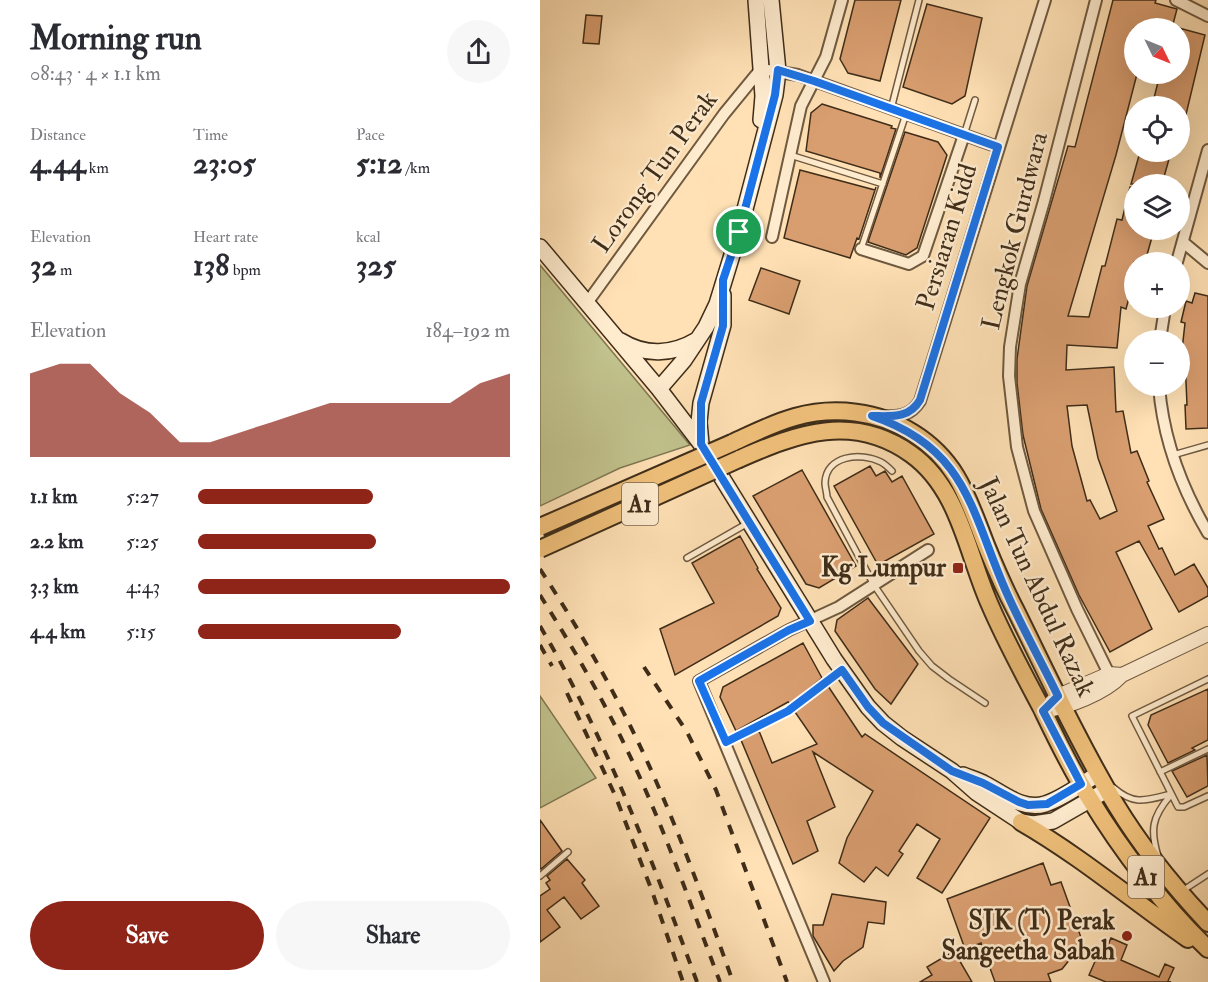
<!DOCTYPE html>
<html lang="en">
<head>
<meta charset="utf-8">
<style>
	:root { --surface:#fff; --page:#f7f7f7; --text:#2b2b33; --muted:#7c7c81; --accent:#8f2418 }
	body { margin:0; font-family:"IM FELL Double Pica",serif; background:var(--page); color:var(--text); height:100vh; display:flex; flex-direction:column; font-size:22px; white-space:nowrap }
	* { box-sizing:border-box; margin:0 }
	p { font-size:20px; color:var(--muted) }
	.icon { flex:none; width:33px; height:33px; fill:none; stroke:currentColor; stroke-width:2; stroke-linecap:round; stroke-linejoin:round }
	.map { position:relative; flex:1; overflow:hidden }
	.panel { display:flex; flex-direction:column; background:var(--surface); width:540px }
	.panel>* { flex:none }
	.needle { width:39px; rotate:133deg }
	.controls { position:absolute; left:584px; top:18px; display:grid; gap:12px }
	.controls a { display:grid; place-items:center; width:66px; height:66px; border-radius:50%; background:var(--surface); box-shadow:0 6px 24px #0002; font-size:30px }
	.pin { position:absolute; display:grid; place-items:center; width:51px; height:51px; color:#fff; margin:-26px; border:3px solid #fff; border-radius:50%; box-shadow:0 2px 6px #0007 }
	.round { display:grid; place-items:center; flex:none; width:63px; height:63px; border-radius:32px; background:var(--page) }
	.overview { display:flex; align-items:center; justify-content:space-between; height:102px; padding:0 30px }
	h1 { font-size:33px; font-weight:700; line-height:45px }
	.figures { display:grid; grid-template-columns:repeat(3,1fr); gap:9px; height:102px; padding:6px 30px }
	.figures div { display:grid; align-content:center }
	.figures b { font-size:30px; font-weight:700 }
	.figures small { font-size:16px; font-weight:400 }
	.figures p { font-size:16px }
	.chart { height:168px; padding:12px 30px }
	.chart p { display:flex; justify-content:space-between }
	.chart svg { width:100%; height:108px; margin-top:6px; fill:var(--accent); opacity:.7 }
	.button { display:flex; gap:12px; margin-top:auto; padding:12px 30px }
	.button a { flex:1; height:69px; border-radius:36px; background:var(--accent); color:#fff; font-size:24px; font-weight:700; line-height:69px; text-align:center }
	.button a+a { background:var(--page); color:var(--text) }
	ul { padding:0 30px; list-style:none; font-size:20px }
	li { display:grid; grid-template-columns:96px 72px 1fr; align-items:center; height:45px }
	li i { height:15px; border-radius:8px; background:var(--accent) }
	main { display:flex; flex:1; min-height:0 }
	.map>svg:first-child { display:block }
	.green { fill:#c1c28d; stroke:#807853; stroke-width:1.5 }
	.building { fill:#d99e70; stroke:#3f2d19; stroke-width:1.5; fill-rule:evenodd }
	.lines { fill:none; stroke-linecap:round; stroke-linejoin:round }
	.service-casing { stroke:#6f5a40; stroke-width:8 }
	.minor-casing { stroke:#6f5a40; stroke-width:14 }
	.tertiary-casing { stroke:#6f5a40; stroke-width:16 }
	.secondary-casing { stroke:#3f2d19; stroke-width:18 }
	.primary-casing { stroke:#3f2d19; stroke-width:20 }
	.service { stroke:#ffeccf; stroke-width:5 }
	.minor { stroke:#ffeccf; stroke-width:10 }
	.tertiary { stroke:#ffeccf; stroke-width:14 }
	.secondary { stroke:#ffeccf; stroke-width:15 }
	.primary { stroke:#f0c07a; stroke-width:16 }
	.rail { stroke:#3f2d19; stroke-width:4; stroke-dasharray:10 10; stroke-linecap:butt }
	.primary-bridge-casing { stroke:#3f2d19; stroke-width:20; stroke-linecap:butt }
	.primary-bridge { stroke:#f0c07a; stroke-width:16 }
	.route-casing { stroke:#fff; stroke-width:12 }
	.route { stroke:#1a73e8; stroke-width:8 }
	.poi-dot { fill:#8f2418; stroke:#ffeccf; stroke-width:2 }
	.labels { text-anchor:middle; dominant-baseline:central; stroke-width:5; stroke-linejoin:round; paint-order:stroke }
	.shield { fill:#ffeccf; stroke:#796650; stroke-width:1.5 }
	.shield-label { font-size:24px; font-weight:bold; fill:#3f2d19 }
	.street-label { font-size:26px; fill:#3f2d19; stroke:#ffeccf }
	.poi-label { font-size:26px; font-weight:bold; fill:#3f2d19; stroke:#ffeccf; text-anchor:end }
</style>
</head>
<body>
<main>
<section class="panel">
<div class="overview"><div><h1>Morning run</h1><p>08:43 · 4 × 1.1 km</p></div><a class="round"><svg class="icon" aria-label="share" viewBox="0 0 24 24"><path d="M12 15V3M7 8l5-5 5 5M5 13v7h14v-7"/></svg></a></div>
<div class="figures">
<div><p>Distance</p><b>4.44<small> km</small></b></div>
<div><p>Time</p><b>23:05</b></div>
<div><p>Pace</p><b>5:12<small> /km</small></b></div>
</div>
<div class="figures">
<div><p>Elevation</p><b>32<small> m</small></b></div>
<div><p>Heart rate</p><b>138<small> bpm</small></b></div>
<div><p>kcal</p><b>325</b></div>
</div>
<div class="chart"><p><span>Elevation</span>184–192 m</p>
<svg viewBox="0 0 160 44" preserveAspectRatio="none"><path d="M0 44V10L10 6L20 6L30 18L40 26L50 38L60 38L70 34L80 30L90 26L100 22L110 22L120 22L130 22L140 22L150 14L160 10V44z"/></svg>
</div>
<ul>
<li><b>1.1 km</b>5:27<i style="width:56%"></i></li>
<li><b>2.2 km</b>5:25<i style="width:57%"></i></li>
<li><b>3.3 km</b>4:43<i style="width:100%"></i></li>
<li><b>4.4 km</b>5:15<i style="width:65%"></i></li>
</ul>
<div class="button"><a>Save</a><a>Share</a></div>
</section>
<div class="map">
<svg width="668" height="982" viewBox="0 0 668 982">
	<rect width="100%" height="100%" fill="#ffe1b5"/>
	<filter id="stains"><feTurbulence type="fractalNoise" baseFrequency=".00333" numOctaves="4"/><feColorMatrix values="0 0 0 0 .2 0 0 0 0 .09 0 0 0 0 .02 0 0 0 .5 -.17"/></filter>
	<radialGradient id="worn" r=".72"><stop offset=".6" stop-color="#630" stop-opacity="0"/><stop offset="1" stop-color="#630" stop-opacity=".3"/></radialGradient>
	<!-- green -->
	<path class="green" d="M0,265L150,445L80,468L0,506Z
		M0,696L56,778L0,808Z"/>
	<!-- building -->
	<path class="building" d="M315,0H361L340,81L308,73L300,59Z
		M573,0H616L615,3L637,9L632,28H594V74H597L576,155L528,316L549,317L562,266H565L577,219L582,220L590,187H594V230H614L605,262H594V279L586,309L581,307L577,348L527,345L526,370L574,367L576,412L583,411L591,453L597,451L609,481L607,482L624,519L608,526L619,549L622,548L635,575L654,564L668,588V596L639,612L599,541L576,552L612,629L570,652L539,595L501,509L483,435L477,383V359L487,286L528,146L535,147ZM547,405L558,458L577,511L560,519L550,500L547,501L532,446L527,406Z
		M387,4L442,18L425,96L412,104L363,87Z
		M46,15L62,16L59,44L43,43Z
		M639,28L665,35L643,127L639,126V106H612L620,74H639Z
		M282,104L352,126L351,128L356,129L340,178V173L266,151L271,113Z
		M365,132L398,142L407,155L377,248L366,255L328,242Z
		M600,152H631L622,184H591Z
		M260,170L335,190L336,187L319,239L317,238L310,258L244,238Z
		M221,268L260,281L249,314L209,300Z
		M655,293L668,296V428L646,429L645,405H647L645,359H641L645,323L641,322L646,301L652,303Z
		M330,466L336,476L345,471L352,482L362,476L394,534L338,565L294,486Z
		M262,470L316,566L279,588L266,584L213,496Z
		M200,536L218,568L217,569L241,608L238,616L135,675L120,629L174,603L152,563Z
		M328,598L378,664L351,704L335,689L295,631L297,620Z
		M263,643L282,678L250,704L248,702L196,731L180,697L183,687Z
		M288,686L322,737L325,734L450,818L402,893L377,878L400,839L377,824L359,851L363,854L348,876L336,867L324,882L299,863L307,838L333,791L273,752L295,807L267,821L278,851L253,864L201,740L219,731L232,763L277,744L255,712Z
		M668,689V740L652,748L655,750L628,763L608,725L611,715Z
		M667,755L668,786L647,797L632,771Z
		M0,820L22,851L1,869L0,867Z
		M27,859L45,880L42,883L59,906L41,919L24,897L7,910L20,927L0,942V896L10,889L6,883L10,880L7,876Z
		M503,863L511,885L521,882L543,943L522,969L508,974L511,982H455L441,943L425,949L407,899Z
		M292,894L346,902L344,924L328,922L323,947L303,961L294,971L273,936V925H283Z
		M571,938L587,945L581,960L619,977L625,964L634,968L628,981L631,982H566L549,975L561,948L566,950Z
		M414,951L432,982H380L392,975L387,967Z"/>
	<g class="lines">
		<!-- service casing -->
		<g class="service-casing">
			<path id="service" d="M351,109L379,0
				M424,135L435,100
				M250,155L343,184
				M321,249L366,114
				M633,455L668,445
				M352,471C349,468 345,464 341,462C321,452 286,455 285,483C285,487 287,493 287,497L334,585L379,651L392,666L409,679L445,703
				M147,558L208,523
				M668,679L592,716L638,807H644L668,796
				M186,742L248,711L300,671
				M620,772L668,749
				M574,788C594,806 607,800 631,794
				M618,856C610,830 612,817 630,796
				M0,876L28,852
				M642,891L668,874"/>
		</g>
		<!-- minor casing -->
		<g class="minor-casing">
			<path id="minor" d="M556,0L504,201L480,284L470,347L469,376L477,447L494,511L537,609L569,674
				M636,0L668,16
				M232,237L261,106L286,57L302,0
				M643,242L668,263
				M321,249L369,264L383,256L424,135
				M637,262L668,150
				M47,303L184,114L221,69L258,75L458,147
				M620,340L625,308
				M619,386C623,439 641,487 668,533
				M344,416C360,417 371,415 380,401L505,0
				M284,982L159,681L249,630L299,607L388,550"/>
		</g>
		<!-- tertiary casing -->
		<g class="tertiary-casing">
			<path id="tertiary" d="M511,703L518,696L569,674L582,675
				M503,711C528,707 564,694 582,675L668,634"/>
		</g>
		<!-- secondary casing -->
		<g class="secondary-casing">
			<path id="secondary" d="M216,0L223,96L221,120
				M0,247L119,389L161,444L294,659L328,707L343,723L362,738L412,771L437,793L481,822L493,824L513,821L567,790
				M81,341C105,356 132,355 157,340
				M119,389L144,360L166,327L177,304L199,232L235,95L238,71L231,0
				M161,444L159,422L161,403L183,325V295
				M423,775C430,778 438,780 445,784C463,793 483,811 505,804C524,798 541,784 558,774"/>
		</g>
		<!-- primary casing -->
		<g class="primary-casing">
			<path id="primary" d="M192,443C212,434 233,423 255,417C294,406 339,411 373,433C418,461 428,499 446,545C455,567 465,590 476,611C508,676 539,743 576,805C601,846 635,888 668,923
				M199,459C258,433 313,413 371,454C420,489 427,554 450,605C465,640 483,673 501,707C516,738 531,770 550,799C581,850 625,908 668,949
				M481,822C540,856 592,900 648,939"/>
		</g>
		<!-- service -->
		<use href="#service" class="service"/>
		<!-- minor -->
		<use href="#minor" class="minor"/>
		<!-- tertiary -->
		<use href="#tertiary" class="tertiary"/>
		<!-- secondary -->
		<use href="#secondary" class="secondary"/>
		<!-- primary -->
		<use href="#primary" class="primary"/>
		<!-- rail -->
		<path class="rail" d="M0,569C49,644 93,724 127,807C151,864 172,923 193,982
			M0,595C32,646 63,699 89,754C124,827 151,906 180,982
			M0,626C66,738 112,860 157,982
			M0,645L12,666
			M104,667L147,732L176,790L247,982
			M27,693L75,795L112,891L143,982"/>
		<!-- primary-bridge casing -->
		<g class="primary-bridge-casing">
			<path id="primary-bridge" d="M0,527L192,443
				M0,549L199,459"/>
		</g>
		<!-- primary-bridge -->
		<use href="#primary-bridge" class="primary-bridge"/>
	</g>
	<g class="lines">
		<!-- route casing -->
		<g class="route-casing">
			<path id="route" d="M238,70L274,81L458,147L380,400C369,419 351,416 332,416C430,449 431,515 469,598C484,631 502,663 518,696L503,711L541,784L507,804L488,805L479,802L443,783L412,771L343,723L328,707L302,670L248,711L186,742L159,681L249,630L270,621L161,444V403L183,326V280L199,232L235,95Z"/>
		</g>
		<!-- route -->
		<use href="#route" class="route"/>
	</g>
	<!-- markers -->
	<g class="poi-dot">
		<rect x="412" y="562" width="12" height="12" rx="3"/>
		<circle cx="587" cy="936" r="6"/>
	</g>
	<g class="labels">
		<!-- shield labels -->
		<g class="shield">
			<rect x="82" y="483" width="36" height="42" rx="4.5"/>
			<rect x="588" y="856" width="36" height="42" rx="4.5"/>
		</g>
		<g class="shield-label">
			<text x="100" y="504">A1</text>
			<text x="606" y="877">A1</text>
		</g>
		<!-- street labels -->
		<g class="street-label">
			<text transform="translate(115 172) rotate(-54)">Lorong Tun Perak</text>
			<text transform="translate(475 231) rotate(-76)">Lengkok Gurdwara</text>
			<text transform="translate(407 237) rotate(-73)">Persiaran Kidd</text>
			<text transform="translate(497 587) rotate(65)">Jalan Tun Abdul Razak</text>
		</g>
		<!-- poi labels -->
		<g class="poi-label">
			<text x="406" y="568">Kg Lumpur</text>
			<text x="575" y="921">SJK (T) Perak<tspan x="575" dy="30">Sangeetha Sabah</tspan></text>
		</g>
	</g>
	<rect width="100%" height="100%" filter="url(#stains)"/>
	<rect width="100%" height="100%" fill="url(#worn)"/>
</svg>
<div class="controls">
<a><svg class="needle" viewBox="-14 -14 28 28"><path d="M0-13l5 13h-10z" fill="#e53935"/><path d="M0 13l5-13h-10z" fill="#7c7c81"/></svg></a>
<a><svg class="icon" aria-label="locate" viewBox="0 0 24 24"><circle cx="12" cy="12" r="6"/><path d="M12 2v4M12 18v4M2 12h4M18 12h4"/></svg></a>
<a><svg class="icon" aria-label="layers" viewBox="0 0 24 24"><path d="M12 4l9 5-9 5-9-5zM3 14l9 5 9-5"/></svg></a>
<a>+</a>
<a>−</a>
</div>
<div class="pin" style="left:199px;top:232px;background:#1e9e55"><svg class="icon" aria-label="arrive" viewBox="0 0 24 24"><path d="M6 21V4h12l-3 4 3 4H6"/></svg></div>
</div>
</main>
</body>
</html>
